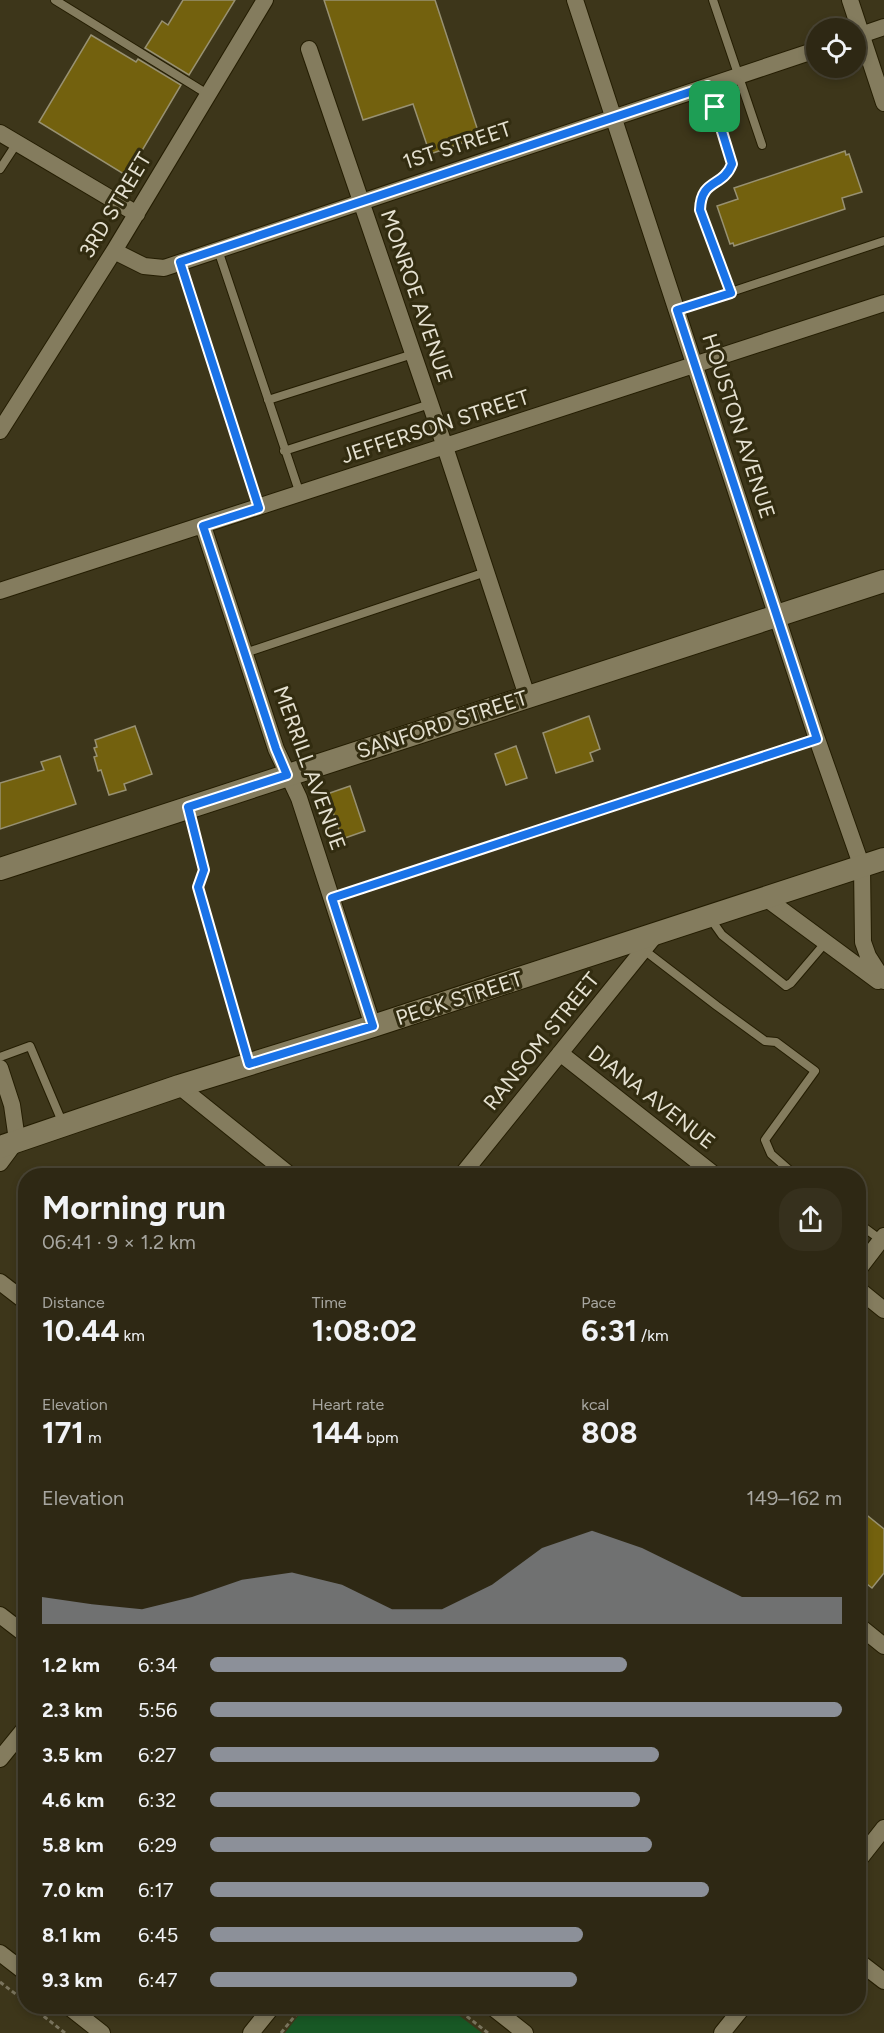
<!DOCTYPE html>
<html lang="en">
<head>
<meta charset="utf-8">
<style>
	:root { --surface:#2e2814; --page:#36301d; --text:#f1f3f6; --muted:#a7a6a0; --line:#494434; --accent:#8c9099 }
	body { margin:0; font-family:Figtree,sans-serif; background:var(--page); color:var(--text); height:100vh; display:flex; flex-direction:column; font-size:22px; white-space:nowrap }
	* { box-sizing:border-box; margin:0 }
	p { font-size:20px; color:var(--muted) }
	.icon { flex:none; width:33px; height:33px; fill:none; stroke:currentColor; stroke-width:2; stroke-linecap:round; stroke-linejoin:round }
	.map { position:relative; flex:1; overflow:hidden }
	.details { position:absolute; left:18px; top:1168px; width:848px; height:846px; display:flex; flex-direction:column; background:var(--surface); border-radius:24px; box-shadow:0 3px 9px #0003,0 0 0 2px var(--line) }
	.details>* { flex:none }
	.fabs { position:absolute; left:806px; top:18px; display:grid; gap:12px }
	.fabs a { display:grid; place-items:center; width:60px; height:60px; border-radius:50%; background:var(--surface); box-shadow:0 3px 9px #0003,0 0 0 2px var(--line); font-size:30px }
	.pin { position:absolute; display:grid; place-items:center; width:51px; height:51px; color:#fff; margin:-26px; border-radius:12px; box-shadow:0 3px 9px #0006 }
	.round { display:grid; place-items:center; flex:none; width:63px; height:63px; border-radius:24px; background:var(--page) }
	.summary { display:flex; align-items:center; justify-content:space-between; height:102px; padding:0 24px }
	h1 { font-size:33px; font-weight:700; line-height:45px }
	.metrics { display:grid; grid-template-columns:repeat(3,1fr); gap:9px; height:102px; padding:6px 24px }
	.metrics div { display:grid; align-content:center }
	.metrics b { font-size:30px; font-weight:700 }
	.metrics small { font-size:16px; font-weight:400 }
	.metrics p { font-size:16px }
	.chart { height:168px; padding:12px 24px }
	.chart p { display:flex; justify-content:space-between }
	.chart svg { width:100%; height:108px; margin-top:6px; fill:var(--accent); opacity:.7 }
	ul { padding:0 24px; list-style:none; font-size:20px }
	li { display:grid; grid-template-columns:96px 72px 1fr; align-items:center; height:45px }
	li i { height:15px; border-radius:8px; background:var(--accent) }
	.map>svg:first-child { display:block }
	.green { fill:#185825 }
	.building { fill:#73610e; stroke:#989172; stroke-width:1.5 }
	.lines { fill:none; stroke-linecap:round; stroke-linejoin:round }
	.lane-casing { stroke:#241d02; stroke-width:10 }
	.street-casing { stroke:#241d02; stroke-width:18 }
	.secondary-casing { stroke:#241d02; stroke-width:24 }
	.path { stroke:#7a745d; stroke-width:3; stroke-dasharray:4.5 3; stroke-linecap:butt }
	.lane { stroke:#847c5e; stroke-width:8 }
	.street { stroke:#847c5e; stroke-width:16 }
	.secondary { stroke:#847c5e; stroke-width:22 }
	.route-casing { stroke:#fff; stroke-width:12 }
	.route { stroke:#1a73e8; stroke-width:8 }
	.labels { text-anchor:middle; dominant-baseline:central; stroke-width:6; stroke-linejoin:round; paint-order:stroke }
	.street-label { font-size:21px; fill:#e5e1d1; stroke:#322c10 }
</style>
</head>
<body>
<div class="map">
<svg width="884" height="2033" viewBox="0 0 884 2033">
	<rect width="100%" height="100%" fill="#3d361a"/>
	<!-- green -->
	<path class="green" d="M305,2007H448L482,2033H285Z"/>
	<!-- building -->
	<path class="building" d="M183,0H235L189,75L145,48L162,21L168,25Z
		M324,0H435L480,137L430,154L413,104L363,120Z
		M91,35L136,62L138,59L181,85L127,176L39,122Z
		M845,151L846,155L849,154L862,192L842,198L845,209L734,246L733,243L730,244L717,206L738,199L734,188Z
		M589,716L600,749L590,753L593,761L556,773L543,733Z
		M135,726L152,774L124,784L126,790L109,795L101,770L98,771L94,757L97,756L94,748L97,747L95,740Z
		M516,746L527,778L506,785L495,754Z
		M60,756L76,804L0,829V783L44,770L41,762Z
		M350,786L365,831L342,839L327,794Z
		M858,1508L884,1529V1573L872,1588L858,1577Z"/>
	<g class="lines">
		<!-- lane casing -->
		<g class="lane-casing">
			<path id="lane" d="M55,0L209,95
				M713,0L762,145
				M708,86L732,164C723,188 701,178 700,210L731,293
				M0,169L17,143
				M218,250L300,494
				M180,262L259,508
				M677,310L884,241
				M268,400L413,354
				M284,451L430,404
				M245,653L486,572
				M188,808L204,870L198,887L249,1063
				M331,898L817,739
				M710,918L722,935L786,986L791,983L826,942
				M644,950L717,1006L765,1041L776,1042L815,1071L765,1140L771,1154L796,1176
				M0,1057L30,1046L63,1124
				M858,1223L881,1240"/>
		</g>
		<!-- street casing -->
		<g class="street-casing">
			<path id="street" d="M575,0L817,739L862,867L863,942L868,956L884,981
				M850,0L884,103
				M855,37L884,27
				M309,49L445,447L527,696
				M0,133L137,214
				M114,251L144,266L164,268L816,50
				M0,431L114,251L265,0
				M203,526L276,749L299,798L373,1026
				M0,591L884,303
				M767,899L878,981
				M560,1053L716,1176
				M0,1068L12,1105L17,1140L0,1163
				M179,1086L291,1176
				M461,1176L657,933
				M858,1270L884,1236
				M0,1282L26,1302
				M858,1289L884,1310
				M0,1615L26,1635
				M858,1625L884,1646
				M0,1759L26,1727
				M858,1861L884,1828
				M0,1953L26,1973
				M858,1961L884,1981
				M69,2007L102,2033
				M492,2007L525,2033
				M251,2033L272,2007
				M722,2033L743,2007"/>
		</g>
		<!-- secondary casing -->
		<g class="secondary-casing">
			<path id="secondary" d="M0,869L884,581
				M0,1147L179,1086L373,1026L884,859"/>
		</g>
		<!-- path -->
		<path class="path" d="M0,1982L26,2002
			M32,2007L65,2033
			M455,2007L488,2033
			M281,2033L302,2007"/>
		<!-- lane -->
		<use href="#lane" class="lane"/>
		<!-- street -->
		<use href="#street" class="street"/>
		<!-- secondary -->
		<use href="#secondary" class="secondary"/>
	</g>
	<g class="lines">
		<!-- route casing -->
		<g class="route-casing">
			<path id="route" d="M708,86L732,164C723,188 701,178 700,210L731,293L677,310L817,739L332,898L373,1026L249,1064L198,887L204,870L188,807L287,775L276,749L203,526L259,508L180,262Z"/>
		</g>
		<!-- route -->
		<use href="#route" class="route"/>
	</g>
	<g class="labels">
		<!-- street labels -->
		<g class="street-label">
			<text transform="translate(457 145) rotate(-18)">1ST STREET</text>
			<text transform="translate(115 205) rotate(-59)">3RD STREET</text>
			<text transform="translate(417 296) rotate(71)">MONROE AVENUE</text>
			<text transform="translate(435 426) rotate(-18)">JEFFERSON STREET</text>
			<text transform="translate(739 426) rotate(72)">HOUSTON AVENUE</text>
			<text transform="translate(442 724) rotate(-18)">SANFORD STREET</text>
			<text transform="translate(310 768) rotate(70)">MERRILL AVENUE</text>
			<text transform="translate(459 998) rotate(-18)">PECK STREET</text>
			<text transform="translate(541 1041) rotate(-51)">RANSOM STREET</text>
			<text transform="translate(652 1097) rotate(38)">DIANA AVENUE</text>
		</g>
	</g>
</svg>
<div class="fabs">
<a><svg class="icon" aria-label="locate" viewBox="0 0 24 24"><circle cx="12" cy="12" r="6"/><path d="M12 2v4M12 18v4M2 12h4M18 12h4"/></svg></a>
</div>
<div class="pin" style="left:715px;top:107px;background:#1e9e55"><svg class="icon" aria-label="arrive" viewBox="0 0 24 24"><path d="M6 21V4h12l-3 4 3 4H6"/></svg></div>
<section class="details">
<div class="summary"><div><h1>Morning run</h1><p>06:41 · 9 × 1.2 km</p></div><a class="round"><svg class="icon" aria-label="share" viewBox="0 0 24 24"><path d="M12 15V3M7 8l5-5 5 5M5 13v7h14v-7"/></svg></a></div>
<div class="metrics">
<div><p>Distance</p><b>10.44<small> km</small></b></div>
<div><p>Time</p><b>1:08:02</b></div>
<div><p>Pace</p><b>6:31<small> /km</small></b></div>
</div>
<div class="metrics">
<div><p>Elevation</p><b>171<small> m</small></b></div>
<div><p>Heart rate</p><b>144<small> bpm</small></b></div>
<div><p>kcal</p><b>808</b></div>
</div>
<div class="chart"><p><span>Elevation</span>149–162 m</p>
<svg viewBox="0 0 160 44" preserveAspectRatio="none"><path d="M0 44V33L10 36L20 38L30 33L40 26L50 23L60 28L70 38L80 38L90 28L100 13L110 6L120 13L130 23L140 33L150 33L160 33V44z"/></svg>
</div>
<ul>
<li><b>1.2 km</b>6:34<i style="width:66%"></i></li>
<li><b>2.3 km</b>5:56<i style="width:100%"></i></li>
<li><b>3.5 km</b>6:27<i style="width:71%"></i></li>
<li><b>4.6 km</b>6:32<i style="width:68%"></i></li>
<li><b>5.8 km</b>6:29<i style="width:70%"></i></li>
<li><b>7.0 km</b>6:17<i style="width:79%"></i></li>
<li><b>8.1 km</b>6:45<i style="width:59%"></i></li>
<li><b>9.3 km</b>6:47<i style="width:58%"></i></li>
</ul>
</section>
</div>
</body>
</html>
